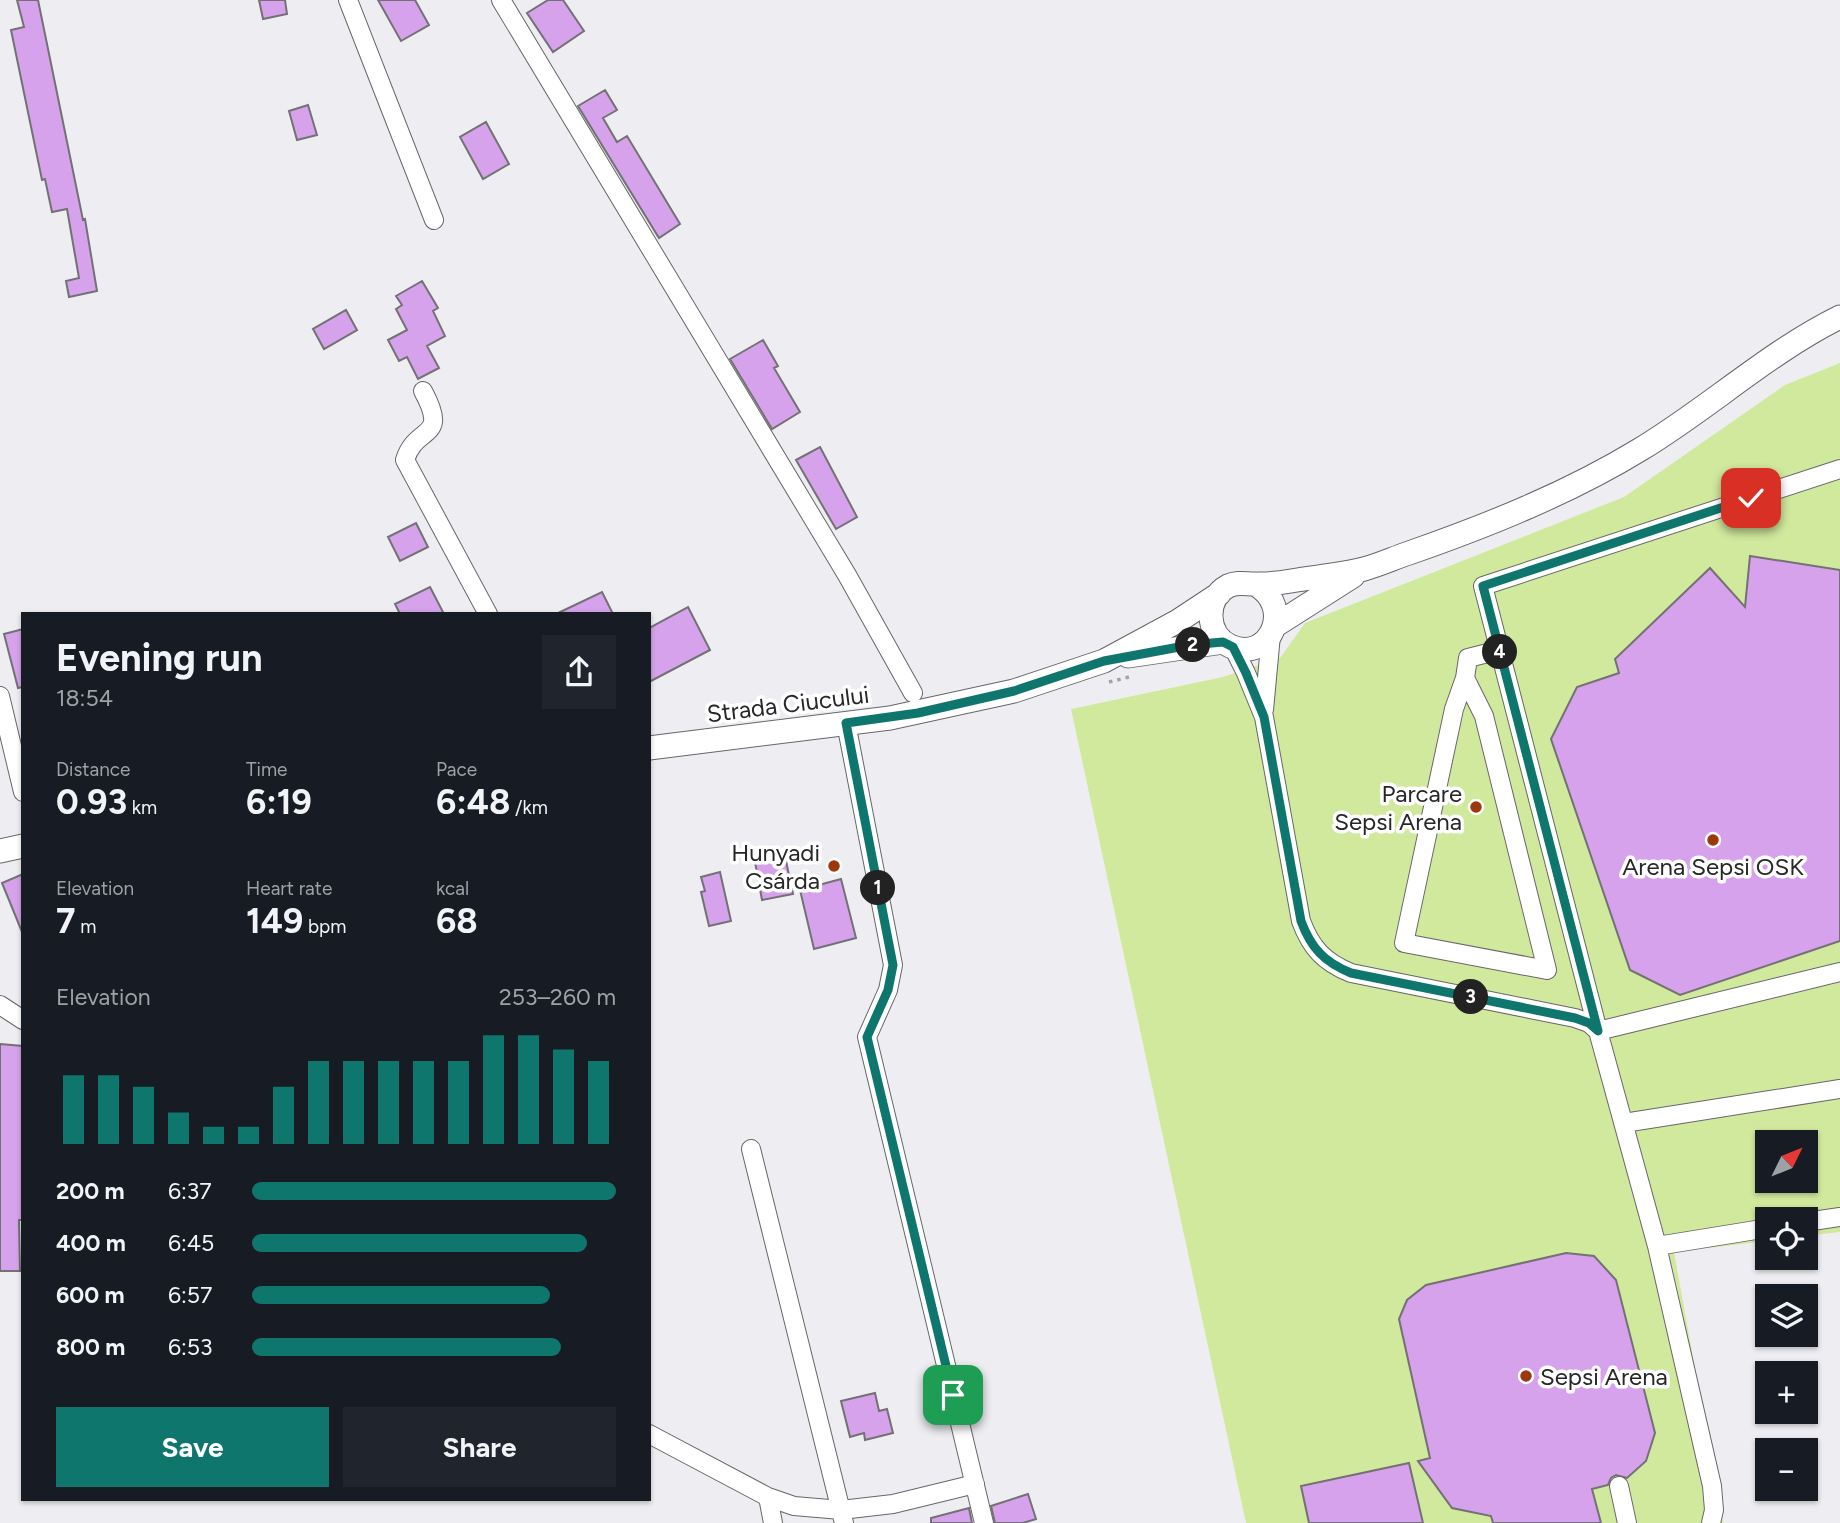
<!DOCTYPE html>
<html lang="en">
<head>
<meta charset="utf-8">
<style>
	:root { --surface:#171b24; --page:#20242c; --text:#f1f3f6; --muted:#9ea1a6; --accent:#0f766e }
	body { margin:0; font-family:Figtree,sans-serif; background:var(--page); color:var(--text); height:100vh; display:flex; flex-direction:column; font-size:26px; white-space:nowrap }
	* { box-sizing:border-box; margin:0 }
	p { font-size:23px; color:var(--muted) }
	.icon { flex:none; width:38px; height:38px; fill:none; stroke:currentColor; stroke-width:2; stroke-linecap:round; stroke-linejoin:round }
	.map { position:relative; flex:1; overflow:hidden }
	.details { position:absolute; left:21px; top:612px; width:630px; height:889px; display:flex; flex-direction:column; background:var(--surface); border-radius:0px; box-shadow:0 2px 5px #0004 }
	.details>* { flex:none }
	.needle { width:46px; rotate:47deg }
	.buttons { position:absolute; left:1755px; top:1130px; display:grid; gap:14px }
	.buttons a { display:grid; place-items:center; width:63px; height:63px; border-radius:0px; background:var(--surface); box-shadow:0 2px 5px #0004; font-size:35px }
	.pin { position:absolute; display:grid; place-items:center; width:60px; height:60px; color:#fff; margin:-30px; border-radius:14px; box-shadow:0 4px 10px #0006 }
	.km { position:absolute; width:35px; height:35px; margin:-18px; border-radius:50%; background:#222; color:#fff; font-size:19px; line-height:35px; text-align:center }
	.round { display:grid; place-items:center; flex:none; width:74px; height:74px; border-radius:0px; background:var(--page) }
	.overview { display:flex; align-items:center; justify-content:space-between; height:119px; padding:0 35px }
	h1 { font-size:38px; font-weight:700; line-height:52px }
	.stats { display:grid; grid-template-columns:repeat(3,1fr); gap:10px; height:119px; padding:7px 35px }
	.stats div { display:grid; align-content:center }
	.stats b { font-size:35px; font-weight:700 }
	.stats small { font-size:19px; font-weight:400 }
	.stats p { font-size:19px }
	.chart { height:196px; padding:14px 35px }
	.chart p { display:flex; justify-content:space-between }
	.chart svg { width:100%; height:126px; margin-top:7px; stroke:var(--accent); stroke-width:6 }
	.cta { display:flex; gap:14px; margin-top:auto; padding:14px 35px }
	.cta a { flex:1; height:80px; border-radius:0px; background:var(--accent); color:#fff; font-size:28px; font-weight:700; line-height:80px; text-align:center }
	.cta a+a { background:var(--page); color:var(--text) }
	ul { padding:0 35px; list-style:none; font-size:23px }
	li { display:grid; grid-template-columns:112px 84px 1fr; align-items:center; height:52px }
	li i { height:18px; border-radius:9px; background:var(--accent) }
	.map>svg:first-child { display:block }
	.green { fill:#d1e99d; fill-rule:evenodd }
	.building { fill:#d5a2eb; stroke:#737174; stroke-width:2 }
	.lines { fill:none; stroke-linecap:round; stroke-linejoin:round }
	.minor-casing { stroke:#67676a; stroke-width:20 }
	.major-casing { stroke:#67676a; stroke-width:25 }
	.path { stroke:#a3a3a6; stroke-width:3.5; stroke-dasharray:3.5 5; stroke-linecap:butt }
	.minor { stroke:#fff; stroke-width:18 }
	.major { stroke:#fff; stroke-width:23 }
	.route-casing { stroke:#fff; stroke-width:14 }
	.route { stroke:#0f766e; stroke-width:9 }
	.poi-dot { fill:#9d380c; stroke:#fff; stroke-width:2.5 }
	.labels { text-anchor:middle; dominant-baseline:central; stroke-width:7; stroke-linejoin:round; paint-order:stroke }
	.street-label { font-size:24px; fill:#272728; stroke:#fff }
	.poi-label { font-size:24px; fill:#272728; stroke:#fff; text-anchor:end }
</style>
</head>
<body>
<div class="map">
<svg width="1840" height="1523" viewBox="0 0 1840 1523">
	<rect width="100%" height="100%" fill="#eeeef2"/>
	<!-- green -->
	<path class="green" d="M1840,363V1232L1806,1236V1220H1768L1767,1241L1674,1252L1723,1523H1246L1071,709L1223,677L1280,658L1305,623L1624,497L1785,385ZM1768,1143H1806V1181H1768Z"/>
	<!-- building -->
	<path class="building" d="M17,0H38L83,220L85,219L97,291L69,297L66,281L79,278L67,209L52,212L45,179L42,180L11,30L24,27Z
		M259,0H285L287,14L263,19Z
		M378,0H415L429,25L401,41Z
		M548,0H563L584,31L553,52L527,13Z
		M605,90L617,110L603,118L617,142L627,136L680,224L659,238L578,106Z
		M308,105L317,135L297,140L289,111Z
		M486,122L509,164L483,179L460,137Z
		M422,281L438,308L433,311L445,336L427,346L439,368L418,379L407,357L399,361L388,340L407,330L396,309L402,305L396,296Z
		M346,310L357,330L324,349L313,329Z
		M763,340L778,366L774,368L800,412L772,429L730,359Z
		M820,447L857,517L836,529L796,460Z
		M416,523L428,547L400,561L388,537Z
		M1750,556L1840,570V941L1680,995L1630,970L1551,739L1577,687L1619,673L1615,659L1710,568L1745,607Z
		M430,587L444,614H400L395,604Z
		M602,592L613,614H556Z
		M688,607L710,650L649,682V628Z
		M23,629V687L18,688L4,634Z
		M785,856L793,894L762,900L755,862Z
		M720,872L731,921L709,926L701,892L705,891L701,877Z
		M23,874V932H22L2,883Z
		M841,879L856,938L814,949L800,890Z
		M0,1044L23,1046V1220H19L20,1271H0Z
		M1566,1253L1594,1256L1616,1280L1655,1433L1646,1461L1627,1478L1616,1475L1611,1478L1608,1485L1592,1489L1601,1523H1493L1491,1516L1452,1508L1418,1461L1430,1458L1399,1319L1407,1300L1426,1285Z
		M875,1393L879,1411L887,1409L893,1433L865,1440L864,1433L850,1437L841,1401Z
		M1409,1463L1423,1523H1309L1301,1486Z
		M1028,1494L1036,1519L1023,1523H995L991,1506Z
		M969,1508L972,1523H931V1518Z"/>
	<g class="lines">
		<!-- minor casing -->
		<g class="minor-casing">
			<path id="minor" d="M348,0L434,220
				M501,0L847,575L913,693
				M423,391C450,441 416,424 405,460L488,614
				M1840,469L1483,586L1598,1031L1840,972
				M1233,647L1246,673L1264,717L1301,921C1311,948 1324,962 1351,973L1575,1018L1589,1023L1598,1031L1657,1246L1712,1486L1714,1510L1711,1523
				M1465,678L1484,716L1547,970L1404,943L1454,709L1465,678L1468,658L1500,650
				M0,696L23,792
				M1264,710L1271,635
				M846,723L893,965L888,990L867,1037L984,1523
				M0,1005L23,1020
				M1624,1123L1840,1089
				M751,1149L844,1523
				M1806,1222L1840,1217
				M1657,1246L1768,1228
				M649,1434L768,1497L794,1506L841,1510L893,1504L975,1484
				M1619,1486L1627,1523
				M768,1497L773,1523"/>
		</g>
		<!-- major casing -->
		<g class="major-casing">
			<path id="major" d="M1255,584C1296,607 1269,664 1230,646C1206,635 1204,599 1228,586C1239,581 1248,585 1259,584C1270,584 1280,583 1291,581C1315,577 1340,575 1364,569C1379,565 1394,558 1409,553C1489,525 1569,493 1641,449C1709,408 1769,352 1840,317
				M1276,625L1353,576
				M1128,656L1223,642
				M649,748L890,718L1014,691L1104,661L1178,621L1219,594
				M0,851L23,846"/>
		</g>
		<!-- path -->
		<path class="path" d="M1109,682L1129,677"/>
		<!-- minor -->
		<use href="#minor" class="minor"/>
		<!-- major -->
		<use href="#major" class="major"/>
	</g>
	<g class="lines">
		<!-- route casing -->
		<g class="route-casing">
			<path id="route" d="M953,1395L867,1037L888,990L893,965L846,723L918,713L1014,691L1104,661L1190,645L1223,642L1233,647L1246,673L1264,717L1301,921C1311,948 1324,962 1351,973L1575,1018L1589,1023L1598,1031L1483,586L1751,498"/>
		</g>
		<!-- route -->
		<use href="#route" class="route"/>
	</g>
	<!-- markers -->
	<g class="poi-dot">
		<circle cx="1476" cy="807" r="7"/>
		<circle cx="1713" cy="840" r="7"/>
		<circle cx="834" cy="866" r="7"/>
		<circle cx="1526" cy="1376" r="7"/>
	</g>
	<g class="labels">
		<!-- street labels -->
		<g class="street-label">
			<text transform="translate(788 704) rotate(-7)">Strada Ciucului</text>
		</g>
		<!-- poi labels -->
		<g class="poi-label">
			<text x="1462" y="793">Parcare<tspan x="1462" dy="28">Sepsi Arena</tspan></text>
			<text x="820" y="852">Hunyadi<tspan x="820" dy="28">Csárda</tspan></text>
			<text x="1713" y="866" text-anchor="middle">Arena Sepsi OSK</text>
			<text x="1540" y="1376" text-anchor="start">Sepsi Arena</text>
		</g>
	</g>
</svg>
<div class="buttons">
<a><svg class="needle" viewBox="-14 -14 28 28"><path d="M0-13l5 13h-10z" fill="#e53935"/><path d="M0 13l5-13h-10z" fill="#9ea1a6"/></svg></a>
<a><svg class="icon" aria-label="locate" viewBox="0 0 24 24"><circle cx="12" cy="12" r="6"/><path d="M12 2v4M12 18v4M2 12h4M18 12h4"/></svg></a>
<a><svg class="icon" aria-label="layers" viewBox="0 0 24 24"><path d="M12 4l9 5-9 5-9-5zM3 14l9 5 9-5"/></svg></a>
<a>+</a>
<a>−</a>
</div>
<div class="pin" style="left:953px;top:1395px;background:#1e9e55"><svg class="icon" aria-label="arrive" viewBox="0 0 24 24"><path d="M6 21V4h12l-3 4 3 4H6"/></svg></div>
<div class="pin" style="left:1751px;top:498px;background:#d93025"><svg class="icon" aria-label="check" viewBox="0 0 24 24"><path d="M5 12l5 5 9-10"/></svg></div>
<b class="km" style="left:878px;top:888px">1</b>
<b class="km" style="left:1193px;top:645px">2</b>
<b class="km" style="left:1471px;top:997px">3</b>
<b class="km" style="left:1500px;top:652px">4</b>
<section class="details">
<div class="overview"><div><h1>Evening run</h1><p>18:54</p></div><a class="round"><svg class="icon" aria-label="share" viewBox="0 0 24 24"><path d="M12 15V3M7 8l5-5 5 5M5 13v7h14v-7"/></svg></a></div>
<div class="stats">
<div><p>Distance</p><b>0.93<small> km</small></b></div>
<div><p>Time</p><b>6:19</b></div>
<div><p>Pace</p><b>6:48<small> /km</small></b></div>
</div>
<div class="stats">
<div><p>Elevation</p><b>7<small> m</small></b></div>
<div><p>Heart rate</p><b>149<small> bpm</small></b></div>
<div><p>kcal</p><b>68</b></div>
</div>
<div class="chart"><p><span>Elevation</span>253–260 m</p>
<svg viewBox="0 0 160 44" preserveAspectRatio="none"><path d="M5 44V20M15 44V20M25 44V24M35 44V33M45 44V38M55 44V38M65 44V24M75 44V15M85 44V15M95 44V15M105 44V15M115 44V15M125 44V6M135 44V6M145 44V11M155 44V15"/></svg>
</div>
<ul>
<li><b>200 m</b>6:37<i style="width:100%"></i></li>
<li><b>400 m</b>6:45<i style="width:92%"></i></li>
<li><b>600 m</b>6:57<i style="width:82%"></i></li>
<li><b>800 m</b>6:53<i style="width:85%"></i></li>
</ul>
<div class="cta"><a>Save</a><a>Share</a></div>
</section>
</div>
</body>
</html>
